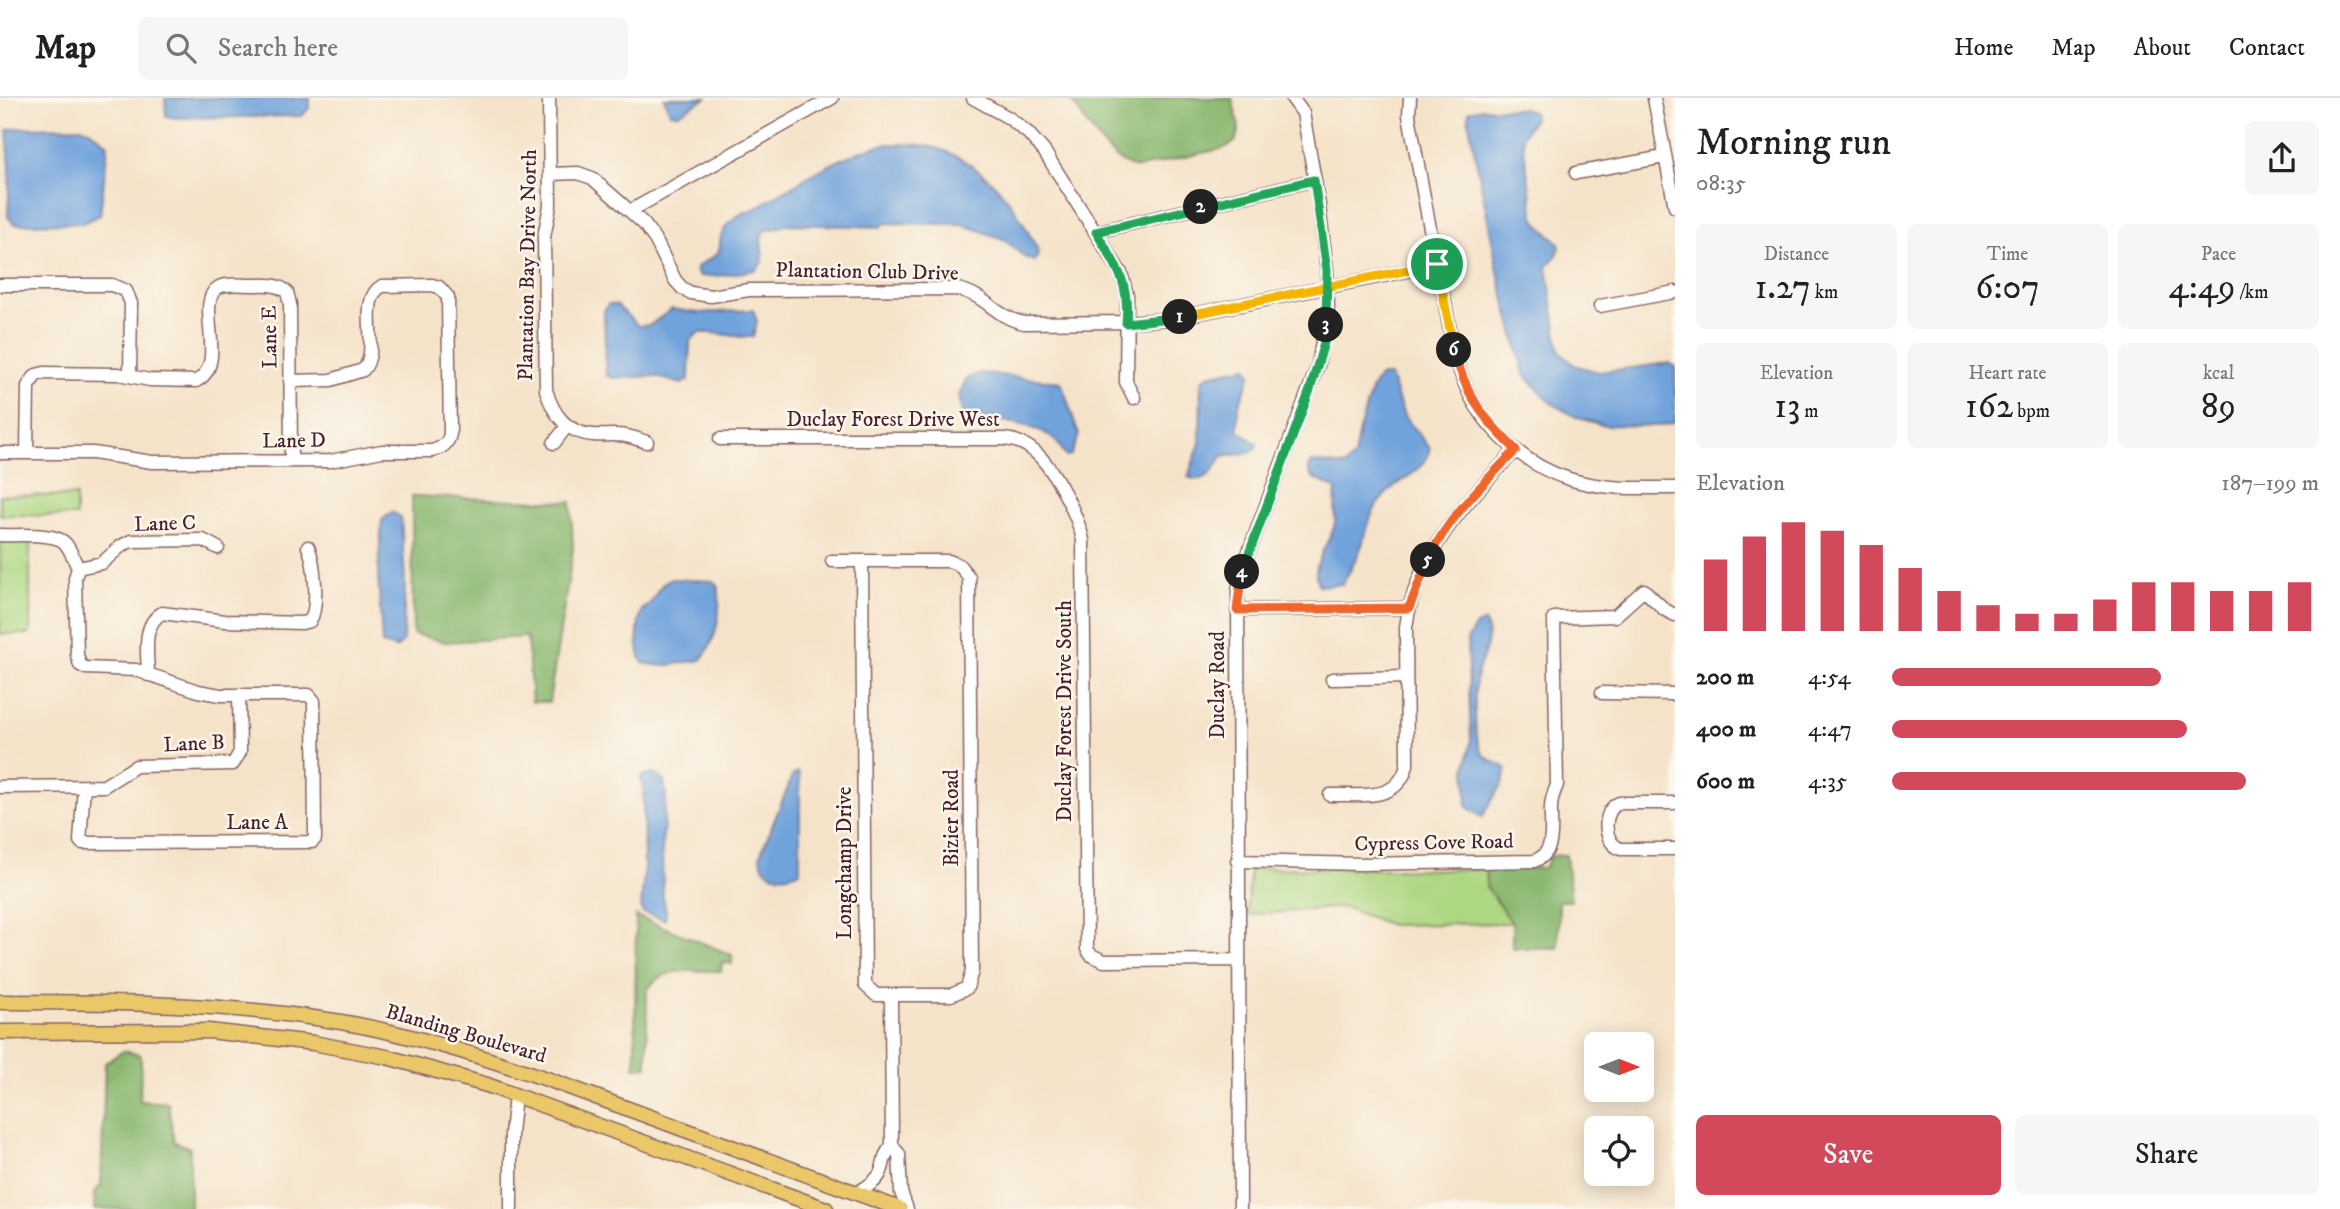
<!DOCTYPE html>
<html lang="en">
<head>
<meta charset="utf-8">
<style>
	:root { --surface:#fff; --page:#f6f6f6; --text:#222; --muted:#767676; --line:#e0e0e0; --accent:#d1495b }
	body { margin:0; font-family:"IM FELL DW Pica",serif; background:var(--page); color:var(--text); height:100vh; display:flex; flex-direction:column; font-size:26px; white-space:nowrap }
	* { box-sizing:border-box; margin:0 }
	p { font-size:23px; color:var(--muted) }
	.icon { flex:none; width:38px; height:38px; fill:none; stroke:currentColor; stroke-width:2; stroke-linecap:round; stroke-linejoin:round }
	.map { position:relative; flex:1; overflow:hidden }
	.details { display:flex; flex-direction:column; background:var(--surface); width:665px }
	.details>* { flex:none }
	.needle { width:46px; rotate:90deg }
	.buttons { position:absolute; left:1584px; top:934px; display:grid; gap:14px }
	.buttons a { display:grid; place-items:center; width:70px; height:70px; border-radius:10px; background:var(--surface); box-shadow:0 4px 18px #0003; font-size:35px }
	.pin { position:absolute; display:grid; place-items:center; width:60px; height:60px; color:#fff; margin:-30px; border:4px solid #fff; border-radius:50%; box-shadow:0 2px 7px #0007 }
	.km { position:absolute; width:35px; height:35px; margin:-18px; border-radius:50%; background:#222; color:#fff; font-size:19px; line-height:35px; text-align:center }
	.round { display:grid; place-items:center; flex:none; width:74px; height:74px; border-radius:10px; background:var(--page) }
	.head { display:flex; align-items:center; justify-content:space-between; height:119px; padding:0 21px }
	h1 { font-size:38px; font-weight:600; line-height:52px }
	.figures { display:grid; grid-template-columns:repeat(3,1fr); gap:10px; height:119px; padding:7px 21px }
	.figures div { display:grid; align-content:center; border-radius:10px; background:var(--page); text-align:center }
	.figures b { font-size:35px; font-weight:600 }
	.figures small { font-size:19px; font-weight:400 }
	.figures p { font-size:19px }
	.chart { height:196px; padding:14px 21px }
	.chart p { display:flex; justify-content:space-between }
	.chart svg { width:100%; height:126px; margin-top:7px; stroke:var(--accent); stroke-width:6 }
	.cta { display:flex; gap:14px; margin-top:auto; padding:14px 21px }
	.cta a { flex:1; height:80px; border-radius:10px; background:var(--accent); color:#fff; font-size:28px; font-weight:600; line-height:80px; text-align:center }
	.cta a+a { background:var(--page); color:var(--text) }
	ul { padding:0 21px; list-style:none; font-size:23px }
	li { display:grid; grid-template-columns:112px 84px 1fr; align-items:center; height:52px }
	li i { height:18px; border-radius:9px; background:var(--accent) }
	header { display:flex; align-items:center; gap:42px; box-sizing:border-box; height:98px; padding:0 35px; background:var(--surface); border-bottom:2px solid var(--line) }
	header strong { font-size:33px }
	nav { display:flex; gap:38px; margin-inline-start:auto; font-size:24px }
	.search { width:490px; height:63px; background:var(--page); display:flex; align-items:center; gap:18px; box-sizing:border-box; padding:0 24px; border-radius:10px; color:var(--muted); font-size:26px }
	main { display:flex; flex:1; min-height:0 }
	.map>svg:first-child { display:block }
	.green { fill:#aed782; stroke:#7c7b56; stroke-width:2 }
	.forest { fill:#8ab870; stroke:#6a6c4e; stroke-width:2 }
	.water { fill:#70a2db; stroke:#5d6083; stroke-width:2 }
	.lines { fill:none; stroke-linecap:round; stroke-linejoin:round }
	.minor-casing { stroke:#866462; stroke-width:15 }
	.major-casing { stroke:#866462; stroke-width:17 }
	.minor { stroke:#fff; stroke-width:12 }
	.major { stroke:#eac769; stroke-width:14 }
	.split-1-casing { stroke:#fff; stroke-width:14 }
	.split-2-casing { stroke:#fff; stroke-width:14 }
	.split-3-casing { stroke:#fff; stroke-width:14 }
	.split-4-casing { stroke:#fff; stroke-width:14 }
	.split-5-casing { stroke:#fff; stroke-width:14 }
	.split-6-casing { stroke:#fff; stroke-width:14 }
	.split-7-casing { stroke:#fff; stroke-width:14 }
	.split-1 { stroke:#f5b400; stroke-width:9 }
	.split-2 { stroke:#22a559; stroke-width:9 }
	.split-3 { stroke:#22a559; stroke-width:9 }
	.split-4 { stroke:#22a559; stroke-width:9 }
	.split-5 { stroke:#f0652b; stroke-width:9 }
	.split-6 { stroke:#f0652b; stroke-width:9 }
	.split-7 { stroke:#f5b400; stroke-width:9 }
	.labels { text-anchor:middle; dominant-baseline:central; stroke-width:5; stroke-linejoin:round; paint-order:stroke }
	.street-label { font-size:21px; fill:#4a1f2b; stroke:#fbf7ec }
</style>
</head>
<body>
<header>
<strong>Map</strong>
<div class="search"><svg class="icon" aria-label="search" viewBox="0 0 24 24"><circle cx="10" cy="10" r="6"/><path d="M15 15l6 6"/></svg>Search here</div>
<nav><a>Home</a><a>Map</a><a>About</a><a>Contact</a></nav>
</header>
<main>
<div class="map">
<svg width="1675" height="1111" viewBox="0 0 1675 1111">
	<rect width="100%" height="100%" fill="#fbf7ec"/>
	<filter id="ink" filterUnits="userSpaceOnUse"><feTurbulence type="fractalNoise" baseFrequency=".0143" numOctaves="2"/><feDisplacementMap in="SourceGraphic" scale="14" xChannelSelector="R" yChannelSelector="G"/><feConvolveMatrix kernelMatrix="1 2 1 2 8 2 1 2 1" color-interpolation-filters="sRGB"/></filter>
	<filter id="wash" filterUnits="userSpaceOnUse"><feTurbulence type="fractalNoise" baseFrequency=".00686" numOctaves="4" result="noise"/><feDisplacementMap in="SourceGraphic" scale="28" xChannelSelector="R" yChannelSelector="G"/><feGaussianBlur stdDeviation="1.57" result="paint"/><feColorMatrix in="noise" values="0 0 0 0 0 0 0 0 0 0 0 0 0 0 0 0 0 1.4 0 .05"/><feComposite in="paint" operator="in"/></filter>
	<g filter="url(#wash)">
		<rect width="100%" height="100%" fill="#f5e3c9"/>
		<!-- green -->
		<path class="green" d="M0,397L76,398V418L0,417Z
			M30,442V536H0V444Z
			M1250,770L1486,772V788L1512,825L1391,827L1343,809L1247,817Z"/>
		<!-- forest -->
		<path class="forest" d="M1069,0H1232L1239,30L1235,44L1224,50L1137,70C1109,66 1086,22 1069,0Z
			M412,398L571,404L573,451L549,604H532L527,539L446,544L413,536Z
			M1566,757L1571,803H1559L1558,850H1512V825L1486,788V772L1544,770L1551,758Z
			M636,818L732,857V866L722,864L721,873C693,874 663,866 647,893V969L635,970Z
			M123,953L141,957L140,1003L168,1005L174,1044L190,1050V1111H94V1094L101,1088L105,965Z"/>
		<!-- water -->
		<path class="water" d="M165,0H310V9L302,18L176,20L166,18Z
			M664,0H706L678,16L670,15Z
			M1482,10L1522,11L1533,14L1534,20L1522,39L1534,119C1542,135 1552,134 1560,148L1557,157L1547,168L1559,252L1574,267L1599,274L1669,265L1675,269V324L1662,328L1602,327L1576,319L1551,305L1524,276L1500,183L1468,20L1469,13Z
			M81,29L89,32L108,46L100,117L83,125L14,126L8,119L10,69L7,32L15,30Z
			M887,46C898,46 909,46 920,47C954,50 989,77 1009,103C1020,118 1028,134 1037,150L1038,157L1034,163L1023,158L1005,142L962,126L884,125L881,129L791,126L764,133L761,140L763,163L756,172C746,173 704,182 698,177C697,175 697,173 696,171C702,163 714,161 719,153C721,148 719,141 722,136C727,124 741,114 754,111C796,87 839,55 887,46Z
			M608,206L617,207L638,228L650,227L672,211L699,215L753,212L757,223L753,239C734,240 716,233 698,235L690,243L689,282L682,286L654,278L613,280L606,277L604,213Z
			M1247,269L1251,276L1238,310V332L1257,346C1253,361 1235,354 1222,358C1214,372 1206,387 1188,379L1200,345L1201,284L1208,277Z
			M980,275L1061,284L1079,337L1071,357L1066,358C1062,353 1059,345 1053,340C1030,323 990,323 962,315L959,297L967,280Z
			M1380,278H1390L1404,318L1430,350C1427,372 1399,382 1385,397C1369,414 1369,426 1362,447C1357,460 1350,474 1342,486L1319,488C1308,467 1331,445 1335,425C1336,414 1335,402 1336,391L1312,379L1308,370L1312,364L1345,368L1354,359L1359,332L1372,290Z
			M392,414L401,419L405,481L403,544L396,550L382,546L378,475L382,422Z
			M670,481L713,483L718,487C722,512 717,543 701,562L661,568L643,565C635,553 637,525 642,512C656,505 655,488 670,481Z
			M1484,524C1495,546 1479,560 1476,582C1474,598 1473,645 1484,657C1490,664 1500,665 1507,671L1502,686L1482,719L1467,709L1466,670L1471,642L1467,542L1476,527Z
			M798,674L800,680V773C792,778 774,780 767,773C762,769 761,763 760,757L793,677Z
			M655,676L664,683L666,696L662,747L663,800L666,812L665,822L642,814L641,810L644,775L643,689L641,680L644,677Z"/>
	</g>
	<g filter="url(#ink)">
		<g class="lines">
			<!-- minor casing -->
			<g class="minor-casing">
				<path id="minor" d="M549,0L550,108L544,139L546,292C553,316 566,335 593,337C604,338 615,336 626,338C633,339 640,342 647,344
					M973,0L1009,20L1028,35L1044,53L1121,175L1127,197L1126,284L1134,300
					M1410,0L1409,17C1420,78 1431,139 1444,200C1450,231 1454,264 1468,293C1487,333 1527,368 1569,381C1604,392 1639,390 1675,390
					M1654,0L1675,109
					M1576,75L1664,59
					M550,76L578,75L592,80L623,107L644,126L656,143L675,182L682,190L691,195L711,198L749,192L957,191C987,197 994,219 1024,225L1126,224L1170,221L1437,167
					M630,113L832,0
					M1096,134L1314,82
					M0,187H112L126,193L131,205L130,277
					M1600,208L1675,194
					M720,341H1004C1016,342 1025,345 1035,354C1054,370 1078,418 1083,442L1087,851L1091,857L1104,863L1238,862
					M554,345L567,328
					M27,354L28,288L36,277L44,275L118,276L150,282L196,283C230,267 193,203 219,189C227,185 242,187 251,187C264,187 277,185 287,194L290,206L291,363
					M0,355H93L152,364L330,363L382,353H432C442,350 448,346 450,336L448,199L439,189L432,187L382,188C356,203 382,251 363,272L331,282L290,283
					M0,437C16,438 55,434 65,445C71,452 74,462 78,470L75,480L77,557L80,567L86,570L136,572L198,593L220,597H309L314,603L315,741L312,744L82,745L80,743L84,688
					M832,463H949L959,467L969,479L972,873L967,890L951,897H876L865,887L862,463
					M78,470L102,465L121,448L131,443L203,442L218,450
					M1237,512L1409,510
					M148,577C148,557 141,527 162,515L225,523L302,525L310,523C319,509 315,464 308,449
					M1332,581L1406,579
					M1602,595L1675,596
					M0,689L104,688L136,668L233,666L240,654L239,598
					M1330,697C1361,696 1398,705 1407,667L1406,529C1416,455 1466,404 1516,352
					M1675,705H1619C1602,712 1602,745 1621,751H1675
					M1237,763L1360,766L1534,763C1557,755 1550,728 1551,709C1551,701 1554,694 1557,687L1554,520L1615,518L1644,492L1665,512L1675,517
					M892,1048L899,1056L901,1094L907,1111
					M857,1095C865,1090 875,1085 880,1076C886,1064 881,1060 892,1048L891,898
					M511,1111V1036L515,997
					M1240,1111L1238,494L1241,475L1318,267L1328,210L1327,172L1318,100L1303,15L1292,0"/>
			</g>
			<!-- major casing -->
			<g class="major-casing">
				<path id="major" d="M0,904C114,904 228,905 341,924C411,936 480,958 547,981L900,1111
					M0,934L209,933L313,945L387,959L487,987L826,1111"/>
			</g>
			<!-- minor -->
			<use href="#minor" class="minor"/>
			<!-- major -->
			<use href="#major" class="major"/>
		</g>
	</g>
	<g class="lines" filter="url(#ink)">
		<!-- split-1 casing -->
		<g class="split-1-casing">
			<path id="split-1" d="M1180,219L1437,166"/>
		</g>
		<!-- split-2 casing -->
		<g class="split-2-casing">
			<path id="split-2" d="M1180,219L1126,225C1130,184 1116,167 1096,134L1201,109"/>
		</g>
		<!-- split-3 casing -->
		<g class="split-3-casing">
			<path id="split-3" d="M1201,109L1314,82L1327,172L1326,227"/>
		</g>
		<!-- split-4 casing -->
		<g class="split-4-casing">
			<path id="split-4" d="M1242,474L1310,292L1324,245L1326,227"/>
		</g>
		<!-- split-5 casing -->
		<g class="split-5-casing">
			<path id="split-5" d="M1242,474L1237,512L1409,510L1428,462"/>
		</g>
		<!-- split-6 casing -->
		<g class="split-6-casing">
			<path id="split-6" d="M1428,462C1448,419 1483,386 1516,352C1482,319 1466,298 1454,252"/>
		</g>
		<!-- split-7 casing -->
		<g class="split-7-casing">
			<path id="split-7" d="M1437,166L1454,252"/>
		</g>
		<!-- split-1 -->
		<use href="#split-1" class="split-1"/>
		<!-- split-2 -->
		<use href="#split-2" class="split-2"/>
		<!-- split-3 -->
		<use href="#split-3" class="split-3"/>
		<!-- split-4 -->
		<use href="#split-4" class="split-4"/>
		<!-- split-5 -->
		<use href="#split-5" class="split-5"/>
		<!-- split-6 -->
		<use href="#split-6" class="split-6"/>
		<!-- split-7 -->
		<use href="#split-7" class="split-7"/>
	</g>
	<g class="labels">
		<!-- street labels -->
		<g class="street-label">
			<text transform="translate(528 167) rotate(-89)">Plantation Bay Drive North</text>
			<text transform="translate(867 174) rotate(1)">Plantation Club Drive</text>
			<text transform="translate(270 239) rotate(-91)">Lane E</text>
			<text x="893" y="322">Duclay Forest Drive West</text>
			<text transform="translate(294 343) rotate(-1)">Lane D</text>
			<text transform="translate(165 426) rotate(-2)">Lane C</text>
			<text transform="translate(1218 587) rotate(-90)">Duclay Road</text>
			<text transform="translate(1065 613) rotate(-90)">Duclay Forest Drive South</text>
			<text transform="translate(194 646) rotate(-3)">Lane B</text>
			<text transform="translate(952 720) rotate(-90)">Bizier Road</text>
			<text x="257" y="725">Lane A</text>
			<text transform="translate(1434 745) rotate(-1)">Cypress Cove Road</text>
			<text transform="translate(845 765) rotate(-90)">Longchamp Drive</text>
			<text transform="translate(466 936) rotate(16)">Blanding Boulevard</text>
		</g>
	</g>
</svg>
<div class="buttons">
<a><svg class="needle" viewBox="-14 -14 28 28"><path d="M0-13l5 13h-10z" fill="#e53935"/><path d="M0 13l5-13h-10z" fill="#767676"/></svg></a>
<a><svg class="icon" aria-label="locate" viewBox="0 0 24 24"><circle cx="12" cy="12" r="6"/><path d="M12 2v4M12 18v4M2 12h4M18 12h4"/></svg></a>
</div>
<div class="pin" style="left:1437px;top:166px;background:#1e9e55"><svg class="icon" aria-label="arrive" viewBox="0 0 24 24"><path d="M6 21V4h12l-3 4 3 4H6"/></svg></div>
<b class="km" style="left:1180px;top:219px">1</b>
<b class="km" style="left:1201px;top:109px">2</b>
<b class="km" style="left:1326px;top:227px">3</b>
<b class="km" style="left:1242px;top:474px">4</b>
<b class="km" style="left:1428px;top:462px">5</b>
<b class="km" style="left:1454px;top:252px">6</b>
</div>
<section class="details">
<div class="head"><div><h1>Morning run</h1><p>08:35</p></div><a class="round"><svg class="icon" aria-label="share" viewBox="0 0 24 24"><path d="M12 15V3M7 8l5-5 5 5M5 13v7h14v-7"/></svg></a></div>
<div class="figures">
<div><p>Distance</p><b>1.27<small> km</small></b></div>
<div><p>Time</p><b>6:07</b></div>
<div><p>Pace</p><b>4:49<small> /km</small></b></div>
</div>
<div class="figures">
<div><p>Elevation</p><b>13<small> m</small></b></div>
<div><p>Heart rate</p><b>162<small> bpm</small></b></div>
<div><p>kcal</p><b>89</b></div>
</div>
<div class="chart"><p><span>Elevation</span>187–199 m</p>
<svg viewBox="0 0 160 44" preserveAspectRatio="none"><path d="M5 44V19M15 44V11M25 44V6M35 44V9M45 44V14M55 44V22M65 44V30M75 44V35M85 44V38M95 44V38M105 44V33M115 44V27M125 44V27M135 44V30M145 44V30M155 44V27"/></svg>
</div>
<ul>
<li><b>200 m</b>4:54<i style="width:63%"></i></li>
<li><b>400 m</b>4:47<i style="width:69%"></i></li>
<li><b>600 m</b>4:35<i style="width:83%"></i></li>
</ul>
<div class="cta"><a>Save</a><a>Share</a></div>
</section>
</main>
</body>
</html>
